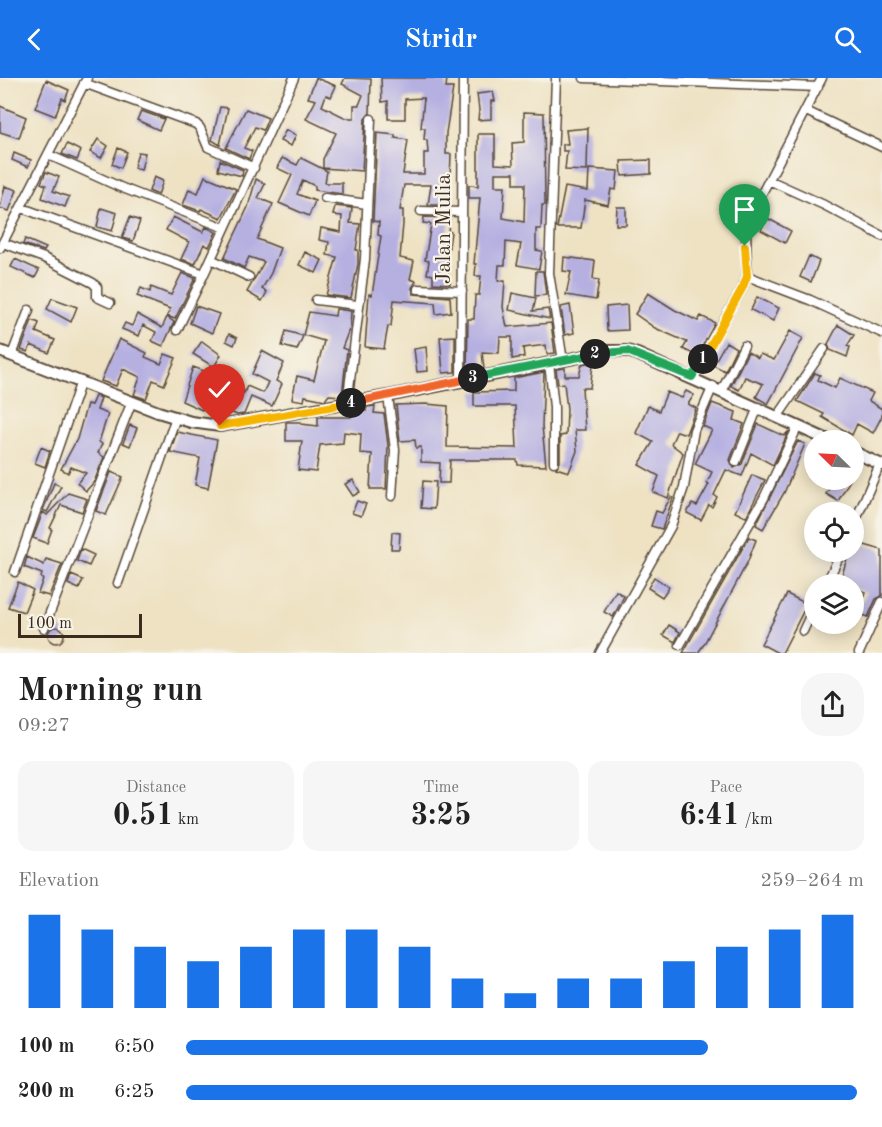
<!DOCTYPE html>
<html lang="en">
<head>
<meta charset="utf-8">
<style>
	:root { --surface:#fff; --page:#f6f6f6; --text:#222; --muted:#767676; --accent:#1a73e8 }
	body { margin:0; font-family:"Old Standard TT",serif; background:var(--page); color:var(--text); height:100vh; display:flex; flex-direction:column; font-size:22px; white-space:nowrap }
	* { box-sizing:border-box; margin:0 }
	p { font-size:20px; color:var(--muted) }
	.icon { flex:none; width:33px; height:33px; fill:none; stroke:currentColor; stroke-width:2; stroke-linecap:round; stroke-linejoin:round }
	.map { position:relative; height:575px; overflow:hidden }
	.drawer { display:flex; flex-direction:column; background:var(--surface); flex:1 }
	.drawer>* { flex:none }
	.needle { width:39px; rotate:294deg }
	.fabs { position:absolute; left:804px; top:352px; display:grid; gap:12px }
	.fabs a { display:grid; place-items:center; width:60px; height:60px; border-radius:50%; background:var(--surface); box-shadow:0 3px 15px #0003; font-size:30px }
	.scale { position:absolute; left:18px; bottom:15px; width:124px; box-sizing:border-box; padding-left:6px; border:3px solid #3b2a1e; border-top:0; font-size:16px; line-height:21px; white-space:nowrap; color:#3b2a1e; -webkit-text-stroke:4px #f7f3e8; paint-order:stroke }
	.pin { position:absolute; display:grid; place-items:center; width:51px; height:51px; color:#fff; margin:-62px -26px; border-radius:50% 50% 50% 0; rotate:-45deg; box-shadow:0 0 6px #0007 }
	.pin .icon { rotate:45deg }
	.km { position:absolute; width:30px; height:30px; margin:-15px; border-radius:50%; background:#222; color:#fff; font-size:16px; line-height:30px; text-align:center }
	.round { display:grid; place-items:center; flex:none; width:63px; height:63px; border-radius:24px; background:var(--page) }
	.overview { display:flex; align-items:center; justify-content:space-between; height:102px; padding:0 18px }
	h1 { font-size:33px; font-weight:700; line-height:45px }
	.figures { display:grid; grid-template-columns:repeat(3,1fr); gap:9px; height:102px; padding:6px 18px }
	.figures div { display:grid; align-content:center; border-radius:15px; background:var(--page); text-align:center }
	.figures b { font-size:30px; font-weight:700 }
	.figures small { font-size:16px; font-weight:400 }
	.figures p { font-size:16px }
	.chart { height:168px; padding:12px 18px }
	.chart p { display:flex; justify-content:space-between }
	.chart svg { width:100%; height:108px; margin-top:6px; stroke:var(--accent); stroke-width:6 }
	ul { padding:0 18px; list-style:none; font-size:20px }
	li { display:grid; grid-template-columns:96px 72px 1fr; align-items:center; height:45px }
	li i { height:15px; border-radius:8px; background:var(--accent) }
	header { display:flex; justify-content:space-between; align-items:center; height:78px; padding:0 18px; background:var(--accent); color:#fff; font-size:27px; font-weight:700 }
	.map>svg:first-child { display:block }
	.building { fill:#b6b0e1; fill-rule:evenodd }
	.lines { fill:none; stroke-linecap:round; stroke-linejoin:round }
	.minor-casing { stroke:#564637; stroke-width:11 }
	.major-casing { stroke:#564637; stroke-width:14 }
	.minor { stroke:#fff; stroke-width:8 }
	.major { stroke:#fff; stroke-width:10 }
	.split-1-casing { stroke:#fff; stroke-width:12 }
	.split-2-casing { stroke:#fff; stroke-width:12 }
	.split-3-casing { stroke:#fff; stroke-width:12 }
	.split-4-casing { stroke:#fff; stroke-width:12 }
	.split-5-casing { stroke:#fff; stroke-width:12 }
	.split-1 { stroke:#f5b400; stroke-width:8 }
	.split-2 { stroke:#22a559; stroke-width:8 }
	.split-3 { stroke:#22a559; stroke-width:8 }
	.split-4 { stroke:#f0652b; stroke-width:8 }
	.split-5 { stroke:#f5b400; stroke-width:8 }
	.labels { text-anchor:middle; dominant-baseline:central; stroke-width:4.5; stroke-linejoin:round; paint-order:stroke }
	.street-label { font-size:22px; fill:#3b2a1e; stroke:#f7f3e8 }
</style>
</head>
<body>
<header><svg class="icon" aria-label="back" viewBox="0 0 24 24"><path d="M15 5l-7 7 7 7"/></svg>Stridr<svg class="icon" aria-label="search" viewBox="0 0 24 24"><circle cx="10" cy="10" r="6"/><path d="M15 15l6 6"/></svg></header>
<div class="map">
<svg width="882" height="575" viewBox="0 0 882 575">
	<rect width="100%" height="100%" fill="#f7f3e8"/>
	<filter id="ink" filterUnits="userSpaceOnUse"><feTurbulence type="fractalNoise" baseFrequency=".0167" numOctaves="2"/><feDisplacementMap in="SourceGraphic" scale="12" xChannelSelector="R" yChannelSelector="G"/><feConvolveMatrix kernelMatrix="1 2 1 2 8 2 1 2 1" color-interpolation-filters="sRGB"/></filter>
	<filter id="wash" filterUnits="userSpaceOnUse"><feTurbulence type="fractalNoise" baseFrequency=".008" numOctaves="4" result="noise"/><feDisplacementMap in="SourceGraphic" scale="24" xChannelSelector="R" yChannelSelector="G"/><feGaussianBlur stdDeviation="1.35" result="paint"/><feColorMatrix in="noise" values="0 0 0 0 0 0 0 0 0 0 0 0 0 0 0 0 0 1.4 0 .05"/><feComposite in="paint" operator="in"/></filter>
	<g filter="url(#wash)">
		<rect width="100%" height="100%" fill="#eee2c3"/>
		<g id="blocks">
			<!-- building -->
			<path class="building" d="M316,0L336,8L331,19L326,17L322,28L346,40H354V27H359L363,17L342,6L345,0L371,1L370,35L365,41L362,93L323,90V81L336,55L306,41L316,22L308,20Z
				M381,0H447L446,10H453L446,55V76H451L449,127H428L431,107H404L400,132H403V146L400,180L414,183L410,201L416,203L412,210L414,216L450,219L451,234L436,236L435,225L394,222L391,248H388L384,271L365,269L369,216L372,217L381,158L378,157L379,144L373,143L377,55L395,57V60L408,62L403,96H424V75H428L427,62H424L425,50H421L424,20L405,21V41H388V23L382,24Z
				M46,2L69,12L65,22L62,20L55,38L35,30Z
				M493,14L495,23H491V41L478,42L479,32L477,16Z
				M0,28L26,39L19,60L0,54Z
				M220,29L228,30L220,67L212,62Z
				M246,31L268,40L263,52L255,49L244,70L252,73L249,81L226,70Z
				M141,33L164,41L159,52L137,42Z
				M524,34L544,35L545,127H542L541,151H536V172L542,173L539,191L517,187L521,166L506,164L505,187H499L498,203H505L503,229L507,249L551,245L555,275L547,276L546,267L523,270L524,279L512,281V259H500L499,275L482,274L484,291L467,293L468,241H474L475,217H479L481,198H475L476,186H474L480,120H469V107L478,108V56H495V86L513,87L512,65L524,64ZM495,95H514V106H525L524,144L503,140L505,108H495Z
				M588,50L587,93L565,92L567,73H563V66H568L566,52Z
				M286,52L296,57L291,68L280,63Z
				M98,61L108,68L101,80L90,74Z
				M67,66L81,73L77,82L62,76Z
				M118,70L127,74L121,90L112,86Z
				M138,74L145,75L141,92L134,90Z
				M14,75L31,82L28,89L12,82Z
				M282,80L297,87L301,80L327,93L325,105H342V116L315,112V108L303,102L297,116L315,123L309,138L279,125L292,97L277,90Z
				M220,82L243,92L242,98L218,92Z
				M651,82V96L622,98L621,83Z
				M589,91L618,93L616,112L611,111L608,127L585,122L581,150H557L565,109L588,113Z
				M46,94L59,99L53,113L69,119L65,129L42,120L46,107L41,105Z
				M205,98L236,111L221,140L201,131L200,133L183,127L189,111L198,115Z
				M154,99L163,103L158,117L149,113Z
				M256,101L265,106L258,120L273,126L257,161L280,170L271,195L262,211L267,214L262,223L247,214L264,184L249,179L244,190L224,180L248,129Z
				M5,108L17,112L9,133L0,130Z
				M738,123L739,136L726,137L725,124Z
				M335,128L352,130L350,145L360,146L356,172H358V186L351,220L326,217L337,179L327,177L329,164L319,162L321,150L341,154L342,138L333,137Z
				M617,129H626V147H616Z
				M101,130L117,135L112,153L97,149Z
				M130,139L140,143L133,163L122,160Z
				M173,139L203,154L206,149L216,154L209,169L204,166L195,186L181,181L189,164L166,152Z
				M424,139L450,140L448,153L451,154L446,190H449L447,201H450V206L433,205V197L427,196L429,183L425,182L431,146L423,145Z
				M767,140L791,153L785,165L761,152Z
				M25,161L46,170L44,173L23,166Z
				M305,174L322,182L316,195L299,187Z
				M809,178L819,183L811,204L800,199Z
				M564,179L595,183L593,201L599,202L596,222L566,217L571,194L563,193Z
				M15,181L39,192L35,200L11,189Z
				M536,193H543L546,217L535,218Z
				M182,195L195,200L175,241L167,238L170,231L137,218L141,210L150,214L151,209L171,217Z
				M512,215L536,220L533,233L548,231L550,241L509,232Z
				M648,215L675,232L698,243L701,238L715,245L697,278L683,271L687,264L655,250L635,236Z
				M757,219L779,230L773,243L751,232Z
				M52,220L77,229L71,244L47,231Z
				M570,227L574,255L565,257L561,229Z
				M627,227L628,252L607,253L606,229Z
				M196,228L219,236L212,255L190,245Z
				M336,231L351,233L350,249L342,270L347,272L342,318L329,317L325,322L305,318L304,323L292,321L297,298L314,302L324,263L303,257L309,234L335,238Z
				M137,236L162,250L167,239L174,244L163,268L152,263L156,254L143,247L139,258L122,251L125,245L132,248Z
				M32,242L39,245L36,254L55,262L49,275L31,267L28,274L21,272Z
				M838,247L854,257L847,268L850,269L847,279L830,272L828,266Z
				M286,253L303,258L297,272L282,268Z
				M790,253L803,260L768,326L756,319L763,306L745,299L739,312L731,308L748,274L758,280L760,276L774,282Z
				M229,256L237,260L234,267L226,263Z
				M455,258V294L443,295L440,259Z
				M119,261L147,275L145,279L161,286L165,276L176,280L164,307L153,302L146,321L134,317L140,299L123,291L116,308L101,303Z
				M202,263L221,277L214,289L193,276Z
				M726,264L736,270L725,293L713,287Z
				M426,269L428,293L417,294L414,271Z
				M262,273L284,285L276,303L282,306L272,328L251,319L244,336L237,337L221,330L228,309L244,315L247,308L263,315L268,304L252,296Z
				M587,285L593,287L590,310H582L585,352H575L577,373L569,394L556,390L560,384V358L566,357L567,331L564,305L558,306L556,291L565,290V298H579L582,286Z
				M193,289L212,296L235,303L232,310L216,302L202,332L182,323Z
				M544,294L542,348L546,388L518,387L517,382H450L449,405H439L440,385L421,384V369L416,370L415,362L400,363L396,327L426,326L448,328L447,369L517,370L515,328H474V314L514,313V300Z
				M815,295L820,297L818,302L835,310L840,300L873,315L869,323L882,331V338L873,355L857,346L852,357L822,339L824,336L797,323Z
				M686,313L694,317L688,326L696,330L686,356L677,353L671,366L683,375L668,420L653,414L659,398L639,387L653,364L636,355L648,328L659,333L667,314L682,320Z
				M95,318L101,320L97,332L108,336L99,364L102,366L98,375L104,379L94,404L86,413L77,405L86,395L71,389L68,395L61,391L77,361L87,326L91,327Z
				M712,325L736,334L734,342L744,346L730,382L734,390L742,386L758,346L784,358L789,353L773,387L751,375L742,398L726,392L714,417L717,419L712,429L709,427L701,442L687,435L692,426L697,428L709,406L707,405L712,394L695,386L712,352L703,348Z
				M375,328L374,335L384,336L388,368L386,411H370L372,376L360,375L361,356L344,354L343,365L320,367L316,394L298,392L302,363H286V344H301V346L318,348V339H351L352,332L366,333L367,329Z
				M130,347L137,350L130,368L123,365Z
				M177,354L217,362L208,410L195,407L200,380L170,374Z
				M798,363L805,366L784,415L763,451L756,447Z
				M41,369L50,373L45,389L35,385Z
				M111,394L123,399L106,437L96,433Z
				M752,397L765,402L746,439L735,434Z
				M353,402L360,414L353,418L345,406Z
				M822,402H850L838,423L826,416L831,407Z
				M423,403L436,404L434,431L421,430Z
				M54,405L61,408L47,434L43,432Z
				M68,415L87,421L82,434L61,427L50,450L52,451L47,465L33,460L43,434L47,437Z
				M671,419L673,420L662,451L651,448L656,433L662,435Z
				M357,423L366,426L361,438L352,435Z
				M392,454L400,455L399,471H391Z
				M749,459L756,462L748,483L704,566L698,575H683Z
				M854,464L882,472V518L876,521L868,539L858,535L866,514L854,511V507H839L849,474H854Z
				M81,471L94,477L89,488L77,483Z
				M27,479L44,487L46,481L62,486L49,518L38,515L43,501L41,500L42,496L24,489Z
				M71,497L83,502L79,511L68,506Z
				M654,499L669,509L662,519L648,510Z
				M18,504L33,512L24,534L8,529Z
				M616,513L624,518L613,539L604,534Z
				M787,516L807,526L782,575H778L761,566Z
				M669,547L680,554L675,564L663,557Z
				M48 557a8 8 0 1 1 16 0a8 8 0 1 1-16 0Z"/>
		</g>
	</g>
	<g filter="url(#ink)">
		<use href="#blocks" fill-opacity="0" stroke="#564637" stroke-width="1.5"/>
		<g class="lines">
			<!-- minor casing -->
			<g class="minor-casing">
				<path id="minor" d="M556,0L549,195L563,283
					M584,0L818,9
					M84,5L196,46L200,50L208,69L254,90
					M806,33L882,69
					M49,77L120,109L225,150
					M771,103L824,127L882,158
					M325,120L367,126
					M22,130L204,196L294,0
					M421,133L462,134
					M3,165L44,180L93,205L97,209V219L110,225
					M0,170L87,0
					M211,181L249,199
					M747,198L810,222L882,255
					M418,211L462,213
					M316,222L357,227
					M177,252L204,196
					M12,277L29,232
					M549,285L554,329V384
					M692,299L743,209L747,198L746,146L822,0
					M461,303L463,0
					M722,312L744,268
					M388,318L395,372L392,418
					M347,326L365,181L371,41
					M778,338L824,271
					M736,384L758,329
					M854,446L880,386
					M15,494L81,303
					M118,505L176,339
					M826,507L841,474
					M44,550L132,323
					M803,553L814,529
					M680,567L764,420L798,348
					M600,575L671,448L684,409L694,352L713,308
					M859,575L882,524"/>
			</g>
			<!-- major casing -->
			<g class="major-casing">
				<path id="major" d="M0,273L158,334L191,344L220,348L388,318L609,273H627L637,276L830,363
					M854,374L882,387"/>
			</g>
			<!-- minor -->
			<use href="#minor" class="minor"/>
			<!-- major -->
			<use href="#major" class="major"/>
		</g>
	</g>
	<g class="lines" filter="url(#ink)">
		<!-- split-1 casing -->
		<g class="split-1-casing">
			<path id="split-1" d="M703,281L743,209L747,198L745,168"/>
		</g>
		<!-- split-2 casing -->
		<g class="split-2-casing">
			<path id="split-2" d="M595,276L627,273L692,299L703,281"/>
		</g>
		<!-- split-3 casing -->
		<g class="split-3-casing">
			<path id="split-3" d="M473,300L595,276"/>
		</g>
		<!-- split-4 casing -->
		<g class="split-4-casing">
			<path id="split-4" d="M351,325L473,300"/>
		</g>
		<!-- split-5 casing -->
		<g class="split-5-casing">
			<path id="split-5" d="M220,348L351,325"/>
		</g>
		<!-- split-1 -->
		<use href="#split-1" class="split-1"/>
		<!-- split-2 -->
		<use href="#split-2" class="split-2"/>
		<!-- split-3 -->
		<use href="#split-3" class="split-3"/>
		<!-- split-4 -->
		<use href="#split-4" class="split-4"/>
		<!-- split-5 -->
		<use href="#split-5" class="split-5"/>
	</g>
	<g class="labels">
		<!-- street labels -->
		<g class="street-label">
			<text transform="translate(444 151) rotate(-90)">Jalan Mulia</text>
		</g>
	</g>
</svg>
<div class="fabs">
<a><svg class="needle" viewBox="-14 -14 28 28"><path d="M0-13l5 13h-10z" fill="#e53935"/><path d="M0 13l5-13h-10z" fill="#767676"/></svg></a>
<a><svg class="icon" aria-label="locate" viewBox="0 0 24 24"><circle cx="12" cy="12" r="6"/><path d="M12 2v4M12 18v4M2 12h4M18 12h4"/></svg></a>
<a><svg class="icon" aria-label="layers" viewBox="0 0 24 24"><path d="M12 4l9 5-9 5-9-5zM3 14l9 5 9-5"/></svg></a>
</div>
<div class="scale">100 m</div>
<div class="pin" style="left:745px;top:168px;background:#1e9e55"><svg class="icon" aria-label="arrive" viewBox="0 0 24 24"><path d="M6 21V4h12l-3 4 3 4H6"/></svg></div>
<div class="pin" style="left:220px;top:348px;background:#d93025"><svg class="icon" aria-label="check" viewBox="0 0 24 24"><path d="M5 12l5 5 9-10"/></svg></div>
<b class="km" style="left:703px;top:281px">1</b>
<b class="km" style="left:595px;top:276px">2</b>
<b class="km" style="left:473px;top:300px">3</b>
<b class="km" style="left:351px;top:325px">4</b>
</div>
<section class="drawer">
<div class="overview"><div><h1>Morning run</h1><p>09:27</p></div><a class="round"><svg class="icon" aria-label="share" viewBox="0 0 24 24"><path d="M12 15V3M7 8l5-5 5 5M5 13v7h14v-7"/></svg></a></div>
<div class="figures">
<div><p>Distance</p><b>0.51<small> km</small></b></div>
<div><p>Time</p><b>3:25</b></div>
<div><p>Pace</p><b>6:41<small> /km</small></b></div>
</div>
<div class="chart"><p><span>Elevation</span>259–264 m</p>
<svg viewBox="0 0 160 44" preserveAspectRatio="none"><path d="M5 44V6M15 44V12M25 44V19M35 44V25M45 44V19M55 44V12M65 44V12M75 44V19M85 44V32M95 44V38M105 44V32M115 44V32M125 44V25M135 44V19M145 44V12M155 44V6"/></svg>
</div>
<ul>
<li><b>100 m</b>6:50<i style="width:77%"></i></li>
<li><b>200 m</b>6:25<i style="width:99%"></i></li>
</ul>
</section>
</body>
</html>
